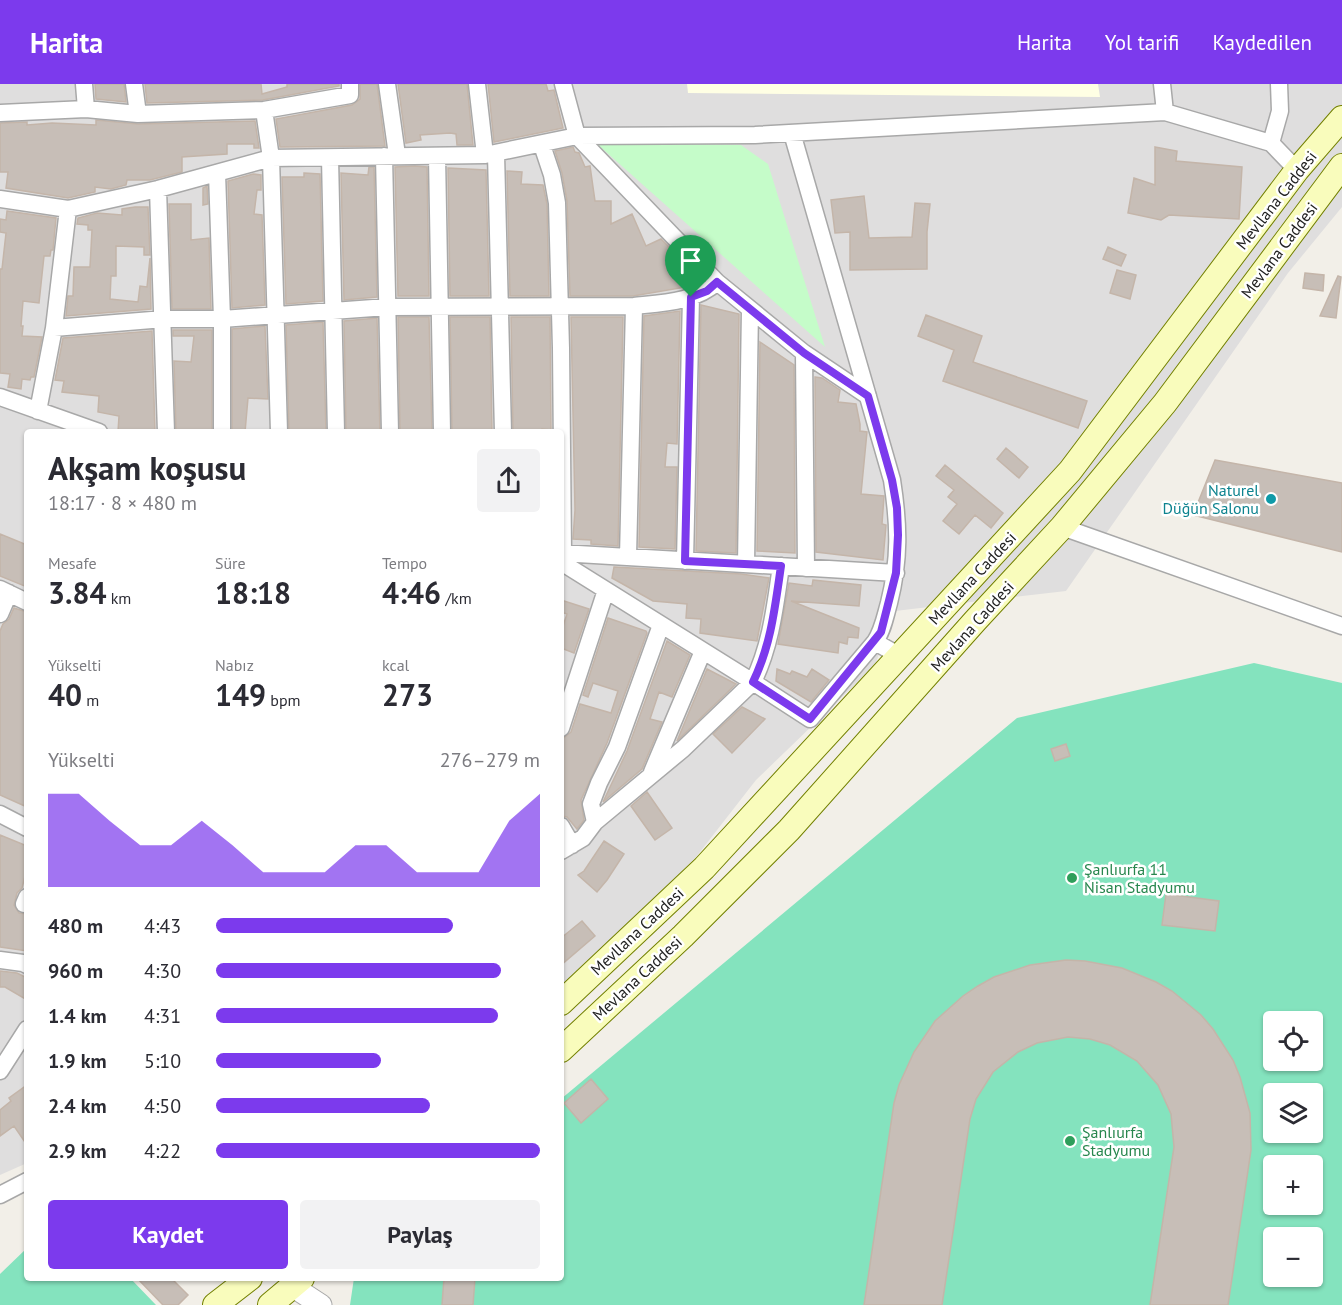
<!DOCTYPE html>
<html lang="tr">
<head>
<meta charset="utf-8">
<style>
	:root { --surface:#fff; --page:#f2f2f3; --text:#2b2b33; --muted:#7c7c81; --accent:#7c3aed }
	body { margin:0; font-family:"PT Sans",sans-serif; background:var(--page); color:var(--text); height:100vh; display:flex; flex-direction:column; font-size:22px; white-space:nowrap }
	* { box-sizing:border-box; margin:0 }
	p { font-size:20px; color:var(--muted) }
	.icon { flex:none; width:33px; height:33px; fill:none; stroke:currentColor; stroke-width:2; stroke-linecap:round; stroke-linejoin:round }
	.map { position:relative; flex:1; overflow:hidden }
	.drawer { position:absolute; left:24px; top:345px; width:540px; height:852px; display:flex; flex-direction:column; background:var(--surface); border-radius:6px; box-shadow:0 2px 4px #0004 }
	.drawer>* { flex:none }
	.tools { position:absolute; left:1263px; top:927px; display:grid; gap:12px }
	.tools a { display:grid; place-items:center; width:60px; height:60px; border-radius:6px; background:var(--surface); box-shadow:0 2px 4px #0004; font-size:30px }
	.pin { position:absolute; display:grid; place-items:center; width:51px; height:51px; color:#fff; margin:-62px -26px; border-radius:50% 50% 50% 0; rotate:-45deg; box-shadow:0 0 6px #0007 }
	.pin .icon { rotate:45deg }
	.round { display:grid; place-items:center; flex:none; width:63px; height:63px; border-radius:6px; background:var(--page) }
	.headline { display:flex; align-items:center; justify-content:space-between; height:102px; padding:0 24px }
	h1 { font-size:33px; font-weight:800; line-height:45px }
	.stats { display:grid; grid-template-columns:repeat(3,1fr); gap:9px; height:102px; padding:6px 24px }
	.stats div { display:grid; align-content:center }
	.stats b { font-size:30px; font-weight:800 }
	.stats small { font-size:16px; font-weight:400 }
	.stats p { font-size:16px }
	.chart { height:168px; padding:12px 24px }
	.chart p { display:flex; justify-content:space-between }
	.chart svg { width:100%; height:108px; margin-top:6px; fill:var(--accent); opacity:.7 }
	.action { display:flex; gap:12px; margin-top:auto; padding:12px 24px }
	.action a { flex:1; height:69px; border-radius:6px; background:var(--accent); color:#fff; font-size:24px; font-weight:800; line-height:69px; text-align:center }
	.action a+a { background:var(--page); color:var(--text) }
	ul { padding:0 24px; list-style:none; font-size:20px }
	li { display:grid; grid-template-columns:96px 72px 1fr; align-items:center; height:45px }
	li i { height:15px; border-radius:8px; background:var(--accent) }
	header { display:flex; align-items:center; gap:36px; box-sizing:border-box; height:84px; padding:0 30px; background:var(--accent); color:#fff }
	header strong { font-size:28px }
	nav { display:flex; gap:33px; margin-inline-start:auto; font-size:21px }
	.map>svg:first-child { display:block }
	.residential { fill:#dfdede }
	.education { fill:#ffffe4 }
	.park { fill:#c5fcc9 }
	.pitch { fill:#84e3be; fill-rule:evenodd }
	.building { fill:#c7beb7; stroke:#c4b5a9; stroke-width:1.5 }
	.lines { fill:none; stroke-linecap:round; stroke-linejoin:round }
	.minor-casing { stroke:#a8a8a8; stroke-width:19 }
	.tertiary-casing { stroke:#a8a8a8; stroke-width:23 }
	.secondary-casing { stroke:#738001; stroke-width:26 }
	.minor { stroke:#fff; stroke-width:16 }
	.tertiary { stroke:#fff; stroke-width:21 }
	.secondary { stroke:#f9fcbc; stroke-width:24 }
	.route-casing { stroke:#fff; stroke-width:12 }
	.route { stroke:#7c3aed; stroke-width:8 }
	.culture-dot { fill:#0f9aa8; stroke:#fff; stroke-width:2 }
	.leisure-dot { fill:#2e9e5b; stroke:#fff; stroke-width:2 }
	.labels { text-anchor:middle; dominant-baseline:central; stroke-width:5; stroke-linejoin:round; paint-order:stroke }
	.street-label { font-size:16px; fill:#212121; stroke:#fff }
	.culture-label { font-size:16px; fill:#0d838f; stroke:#fff; text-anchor:end }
	.leisure-label { font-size:16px; fill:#27864d; stroke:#fff; text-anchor:start }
</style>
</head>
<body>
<header>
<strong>Harita</strong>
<nav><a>Harita</a><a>Yol tarifi</a><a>Kaydedilen</a></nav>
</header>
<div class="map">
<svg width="1342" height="1221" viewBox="0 0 1342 1221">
	<rect width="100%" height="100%" fill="#f2efe8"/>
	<!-- residential -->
	<path class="residential" d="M0,0H1342V123L1288,189L1066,507L895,527L875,581L756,696L696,773L585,884L561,905V348H27V1079L0,1091Z"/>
	<!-- education -->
	<path class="education" d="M687,0H1098L1100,13L688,9Z"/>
	<!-- park -->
	<path class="park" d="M596,59L741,61L768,80L825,263Z"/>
	<!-- pitch -->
	<path class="pitch" d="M1254,579L1342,599V1221H350L354,1194H561V1015L1017,634ZM1274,938H1312V976H1274ZM1274,1010H1312V1048H1274ZM1274,1082H1312V1120H1274ZM1274,1154H1312V1192H1274Z
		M27,1164V1194H130L156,1221H0V1190Z"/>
	<!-- building -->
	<path class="building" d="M95,0H124L126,18L96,15Z
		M145,0H261L262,10L287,3V0H339V2L263,16L147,19Z
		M360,0H377L385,62L280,63L276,35L352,21L360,15Z
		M398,0H467L473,61H457L456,50L450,49L420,51L421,56L406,59Z
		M488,0H546L548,7L554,6L563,44L494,58Z
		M96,36L138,40L255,37L259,64H254V60H227V70L182,73V88L150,96H127L126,101L111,105L95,103V108L68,114L6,104L8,88H0V39L27,38V41L52,39L96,41Z
		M573,63L575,68L579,69L585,83L590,82L595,117H611V140L632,130L646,162L661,155L675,169L678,176H681L686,203L633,212H570L567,117L562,89L555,67Z
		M1155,63L1177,67L1176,77L1242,83L1239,135L1169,131L1161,136L1128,129L1134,94L1155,101Z
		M415,82L427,83L429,212H398L395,83Z
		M369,83H374L377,213L344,216L341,89L368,91Z
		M448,84L486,86L489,212H450Z
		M507,87L522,88L521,100L543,101L547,120L549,212H510Z
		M304,89L320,90L323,217L286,220L282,93H304Z
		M253,90L261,91V106H257L254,130L262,131L265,221L232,224L228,97Z
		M207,102L208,120L203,121V104Z
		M864,112L869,154L912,153L915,119L930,120L927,148V185L850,186V148L835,149L831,116Z
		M169,120H191V156L209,154L211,225H172Z
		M135,123H148L150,171H144V163L116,162V192H111L110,215L138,218L140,202L147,203L150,174L151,225L66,232L68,212H73L74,183H90L92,146H88V141L77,140L78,134L97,129L122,131V125Z
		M7,127L56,134L53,166H51L50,172H44L39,219L23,217L21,242H23L22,252L42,253L34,293H31L30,296L22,295L21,305L8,303L10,290L0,289V185H2L6,149L0,148V135L6,136Z
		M1108,163L1126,171L1121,182L1103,175Z
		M1117,186L1136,191L1130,215L1110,209Z
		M1305,189L1324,191L1323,207L1303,204Z
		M1338,192L1341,193L1336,234L1320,232Z
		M701,221L739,230L736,469L696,467Z
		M680,227L677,360L667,359L665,383H677L675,465L639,463L644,232Z
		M926,231L982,252L973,278L1087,317L1078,344L943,297L954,266L918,252Z
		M398,233H429L432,348H400Z
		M450,233H490L492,348H452Z
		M511,233H550L551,346L542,345V348H513Z
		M571,233H623L618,462L591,460V456L573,455L575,426Z
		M377,234L380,348H346L344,237Z
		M323,238L326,348H289L286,241Z
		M265,242L268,315L248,314L245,348H232V245Z
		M173,246H212V348H176L174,277L191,278L194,252H173Z
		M152,247L155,348H118L119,332L98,328L99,312L62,308L64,297L55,296L63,254Z
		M760,258L794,281L795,469L757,467Z
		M815,293L822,294L840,306L838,318L856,320L860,340V347L867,348L861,410L884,412L882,440L886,441L883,476L816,468Z
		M1006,364L1028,383L1019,394L997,375Z
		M1215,376L1342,399V468L1193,431Z
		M945,381L1003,429L991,444L975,431L959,450L943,437L957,420L948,413L954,406L936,392Z
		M0,450L27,461V503L0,492Z
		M614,483L741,490L769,494L757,557L700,549L701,535L686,534L687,520L653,517L612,494Z
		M813,496L861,501L859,522L791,517L859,544L858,554L848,553L847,560L839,558L838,569L778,560L789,499L812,502Z
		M561,516L589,525L574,569L561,564V548L567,530L561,528Z
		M14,524L27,528V723L0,711V547L3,540L9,535Z
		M608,534L646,547L647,549L607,659L581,716L584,736L577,745L567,733L561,732V656L571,648L580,620L611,629L618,607L593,599L588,613L583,611Z
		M667,557L690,571L672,613L659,608L650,635L662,638L642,685L603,718L627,667Z
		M707,585L736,600L677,657Z
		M777,585L790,590L792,587L807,593L812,585L829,596L811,618L776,597Z
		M742,623L765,635L732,669L713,650Z
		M1066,660L1070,672L1055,677L1051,665Z
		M647,708L672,744L655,756L631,722Z
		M0,751L27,762V784L22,804L17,809L14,821L19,829L27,830V867L0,863Z
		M604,757L624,770L607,796L597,808L578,791L584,787Z
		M1166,810L1219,817L1215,847L1162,841Z
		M582,837L595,852L561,881V854Z
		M1066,876L1085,877L1122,884L1156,898L1172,907L1201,931L1213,945L1233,976L1240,993L1250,1029L1251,1066L1228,1221H1150L1174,1063L1171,1030L1158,1001L1137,977L1110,961L1090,955L1068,953L1037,959L1018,968L993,988L976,1015L970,1035L942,1221H864L894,1019L899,1001L914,968L935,937L963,912L978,902L994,893L1030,881Z
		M0,887L17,889L27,894V916L5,903H0Z
		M591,995L608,1015L581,1039L564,1019Z
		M27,1001V1061L14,1042L0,1052V1026L11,1017L9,1014Z
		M137,1194H171L188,1211L178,1221H163Z
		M444,1194H475L473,1221H442Z"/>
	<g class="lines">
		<!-- minor casing -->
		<g class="minor-casing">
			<path id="minor" d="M84,0L86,25
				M134,0L138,30
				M387,0L397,71
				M477,0L485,71
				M563,0L577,52L755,51L1165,28
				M1162,0L1165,28L1271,59L1297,86
				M264,26L271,74L279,348
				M0,29L86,25L138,30L264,26L350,11V0
				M792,49L892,396C899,441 900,475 889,519C885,533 883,546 875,558L900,572
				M1271,59L1280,27L1279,0
				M542,61L552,91L557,119L561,264L563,469
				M496,70L503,348
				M384,72L390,348
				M437,72L442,348
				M330,74L336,348
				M217,89L222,235V348
				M158,105L166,348
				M0,115L68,125L158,105L271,74L485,71L577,52L717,198L804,269L868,312
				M54,244L164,235H222L387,223L634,222C662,219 696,218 717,198
				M804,269L806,484
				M0,313L99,348
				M38,327L54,244L68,125
				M1062,443L1342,542
				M561,469L896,489
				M628,473L634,222
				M685,477L691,213
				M561,478L753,598C771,561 775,523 781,482
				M746,480L750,225
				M0,505L27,518
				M0,530L9,509
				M561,644L606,506
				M652,688L703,567
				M0,730L27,744
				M595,738L591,720L599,699L617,663L661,541
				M561,742L572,761
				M561,767L583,754L595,738L683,665L753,598L810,635L875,558
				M24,820L27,813
				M0,876L23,879L27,881
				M0,987L27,945
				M0,1111L27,1097"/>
		</g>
		<!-- tertiary casing -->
		<g class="tertiary-casing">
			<path id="tertiary" d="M292,1202L321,1221"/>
		</g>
		<!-- secondary casing -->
		<g class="secondary-casing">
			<path id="secondary" d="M561,919L704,784L1070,387L1297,86L1342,34
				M561,966L683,852L789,746L975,537L1062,443L1165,319L1342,82
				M215,1221L250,1194
				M270,1221L302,1194"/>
		</g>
		<!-- minor -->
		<use href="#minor" class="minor"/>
		<!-- tertiary -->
		<use href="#tertiary" class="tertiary"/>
		<!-- secondary -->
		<use href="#secondary" class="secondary"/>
	</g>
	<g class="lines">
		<!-- route casing -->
		<g class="route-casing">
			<path id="route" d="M717,198L804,269L868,312L892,396L897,424L898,451L896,489L881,548L810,635L753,598C771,561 775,523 781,482L685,477L691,213L707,207Z"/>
		</g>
		<!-- route -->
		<use href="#route" class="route"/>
	</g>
	<!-- markers -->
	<circle class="culture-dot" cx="1271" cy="415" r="6"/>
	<g class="leisure-dot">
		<circle cx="1072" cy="794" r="6"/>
		<circle cx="1070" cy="1057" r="6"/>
	</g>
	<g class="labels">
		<!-- street labels -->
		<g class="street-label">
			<text transform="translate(1276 116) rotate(-52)">Mevllana Caddesi</text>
			<text transform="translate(1279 166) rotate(-53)">Mevlana Caddesi</text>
			<text transform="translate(972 494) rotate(-47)">Mevllana Caddesi</text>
			<text transform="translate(972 542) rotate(-48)">Mevlana Caddesi</text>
			<text transform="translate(637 847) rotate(-43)">Mevllana Caddesi</text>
			<text transform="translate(637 894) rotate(-43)">Mevlana Caddesi</text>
		</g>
		<!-- culture labels -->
		<g class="culture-label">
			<text x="1259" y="406">Naturel<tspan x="1259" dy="18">Düğün Salonu</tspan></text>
		</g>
		<!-- leisure labels -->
		<g class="leisure-label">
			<text x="1084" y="785">Şanlıurfa 11<tspan x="1084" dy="18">Nisan Stadyumu</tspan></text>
			<text x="1082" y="1048">Şanlıurfa<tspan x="1082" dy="18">Stadyumu</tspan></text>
		</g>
	</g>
</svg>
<div class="tools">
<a><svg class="icon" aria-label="locate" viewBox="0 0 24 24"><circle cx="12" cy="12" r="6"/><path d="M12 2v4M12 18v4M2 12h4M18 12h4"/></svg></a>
<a><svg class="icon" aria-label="layers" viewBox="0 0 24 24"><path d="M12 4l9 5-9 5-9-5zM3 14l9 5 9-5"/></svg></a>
<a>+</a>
<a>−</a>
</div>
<div class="pin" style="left:691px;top:213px;background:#1e9e55"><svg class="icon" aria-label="arrive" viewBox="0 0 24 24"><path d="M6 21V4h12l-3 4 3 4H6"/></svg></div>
<section class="drawer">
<div class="headline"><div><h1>Akşam koşusu</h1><p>18:17 · 8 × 480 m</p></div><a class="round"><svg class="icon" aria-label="share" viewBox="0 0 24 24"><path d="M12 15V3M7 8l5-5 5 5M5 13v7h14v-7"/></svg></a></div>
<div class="stats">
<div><p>Mesafe</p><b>3.84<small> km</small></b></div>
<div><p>Süre</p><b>18:18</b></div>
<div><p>Tempo</p><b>4:46<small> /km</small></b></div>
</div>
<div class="stats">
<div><p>Yükselti</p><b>40<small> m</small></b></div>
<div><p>Nabız</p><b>149<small> bpm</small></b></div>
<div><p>kcal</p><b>273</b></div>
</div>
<div class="chart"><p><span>Yükselti</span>276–279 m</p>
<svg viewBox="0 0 160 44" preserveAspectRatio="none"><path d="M0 44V6L10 6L20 17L30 27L40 27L50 17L60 27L70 38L80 38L90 38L100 27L110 27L120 38L130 38L140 38L150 17L160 6V44z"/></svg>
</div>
<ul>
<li><b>480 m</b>4:43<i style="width:73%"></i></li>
<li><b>960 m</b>4:30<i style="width:88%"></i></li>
<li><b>1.4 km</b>4:31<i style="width:87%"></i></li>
<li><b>1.9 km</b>5:10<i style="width:51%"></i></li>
<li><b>2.4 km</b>4:50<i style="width:66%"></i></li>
<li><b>2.9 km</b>4:22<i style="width:100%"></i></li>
</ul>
<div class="action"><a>Kaydet</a><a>Paylaş</a></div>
</section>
</div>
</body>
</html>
